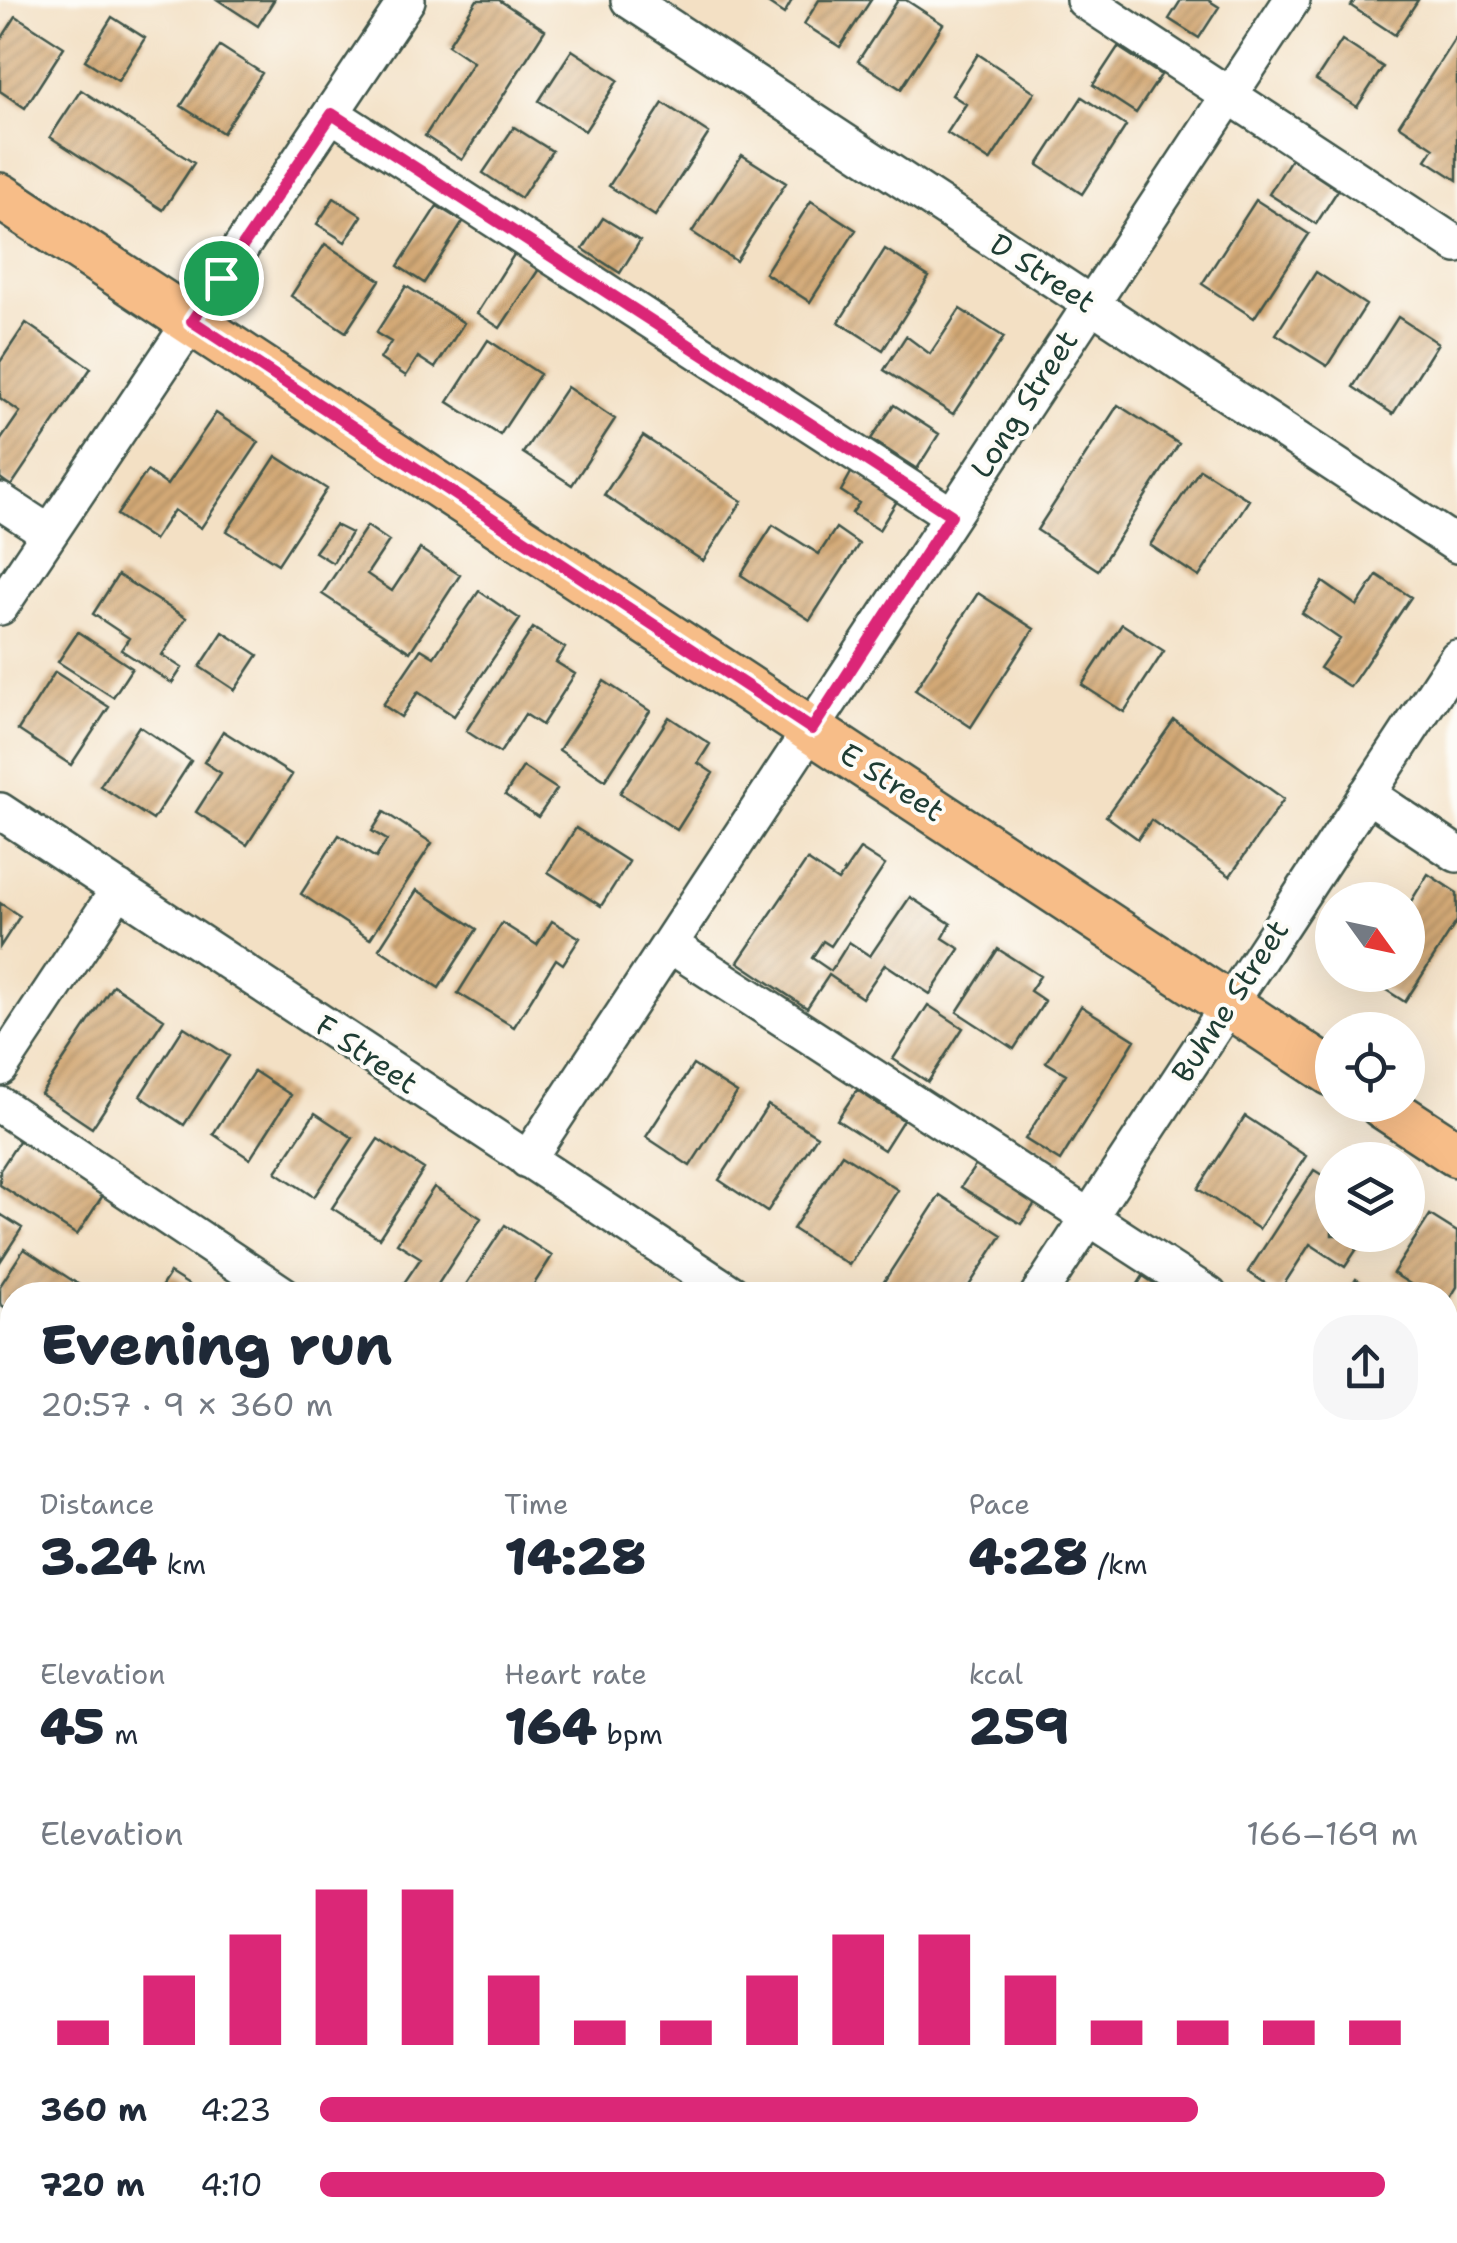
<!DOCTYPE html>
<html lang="en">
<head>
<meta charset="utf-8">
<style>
	:root { --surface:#fff; --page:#f6f6f7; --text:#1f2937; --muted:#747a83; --accent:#db2777 }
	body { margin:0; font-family:"Shantell Sans",sans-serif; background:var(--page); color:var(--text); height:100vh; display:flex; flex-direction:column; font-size:38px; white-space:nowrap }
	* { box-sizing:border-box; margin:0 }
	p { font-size:32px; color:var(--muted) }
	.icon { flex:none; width:55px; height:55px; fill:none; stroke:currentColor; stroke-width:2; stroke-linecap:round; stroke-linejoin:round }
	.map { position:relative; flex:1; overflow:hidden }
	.sheet { position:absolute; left:0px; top:1282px; width:1458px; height:962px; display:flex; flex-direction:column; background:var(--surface); border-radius:40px 40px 0 0; box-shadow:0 10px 40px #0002 }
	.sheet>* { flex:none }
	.needle { width:65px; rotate:123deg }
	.tools { position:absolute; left:1315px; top:882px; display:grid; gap:20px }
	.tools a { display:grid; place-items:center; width:110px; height:110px; border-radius:50%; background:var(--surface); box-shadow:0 10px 40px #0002; font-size:50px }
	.pin { position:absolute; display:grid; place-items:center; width:85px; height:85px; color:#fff; margin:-42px; border:5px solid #fff; border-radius:50%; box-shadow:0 2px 10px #0007 }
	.round { display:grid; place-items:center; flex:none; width:105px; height:105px; border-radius:40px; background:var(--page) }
	.headline { display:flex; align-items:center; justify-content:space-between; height:170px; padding:0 40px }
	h1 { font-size:55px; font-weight:800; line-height:75px }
	.metrics { display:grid; grid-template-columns:repeat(3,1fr); gap:15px; height:170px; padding:10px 40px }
	.metrics div { display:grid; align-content:center }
	.metrics b { font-size:50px; font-weight:800 }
	.metrics small { font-size:28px; font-weight:400 }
	.metrics p { font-size:28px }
	.chart { height:280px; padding:20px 40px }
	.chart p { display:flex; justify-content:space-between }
	.chart svg { width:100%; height:180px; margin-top:10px; stroke:var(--accent); stroke-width:6 }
	ul { padding:0 40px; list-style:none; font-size:32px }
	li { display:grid; grid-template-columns:160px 120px 1fr; align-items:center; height:75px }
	li i { height:25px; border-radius:12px; background:var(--accent) }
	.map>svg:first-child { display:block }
	.green { fill:#9ddb90; stroke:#5e8c62; stroke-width:2.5 }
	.building { fill:url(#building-hatch) }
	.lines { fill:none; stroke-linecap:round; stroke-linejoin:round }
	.minor-casing { stroke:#3f554a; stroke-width:40 }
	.major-casing { stroke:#3f554a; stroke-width:50 }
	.minor { stroke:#fff; stroke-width:35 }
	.major { stroke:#f7bd88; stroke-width:45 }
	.route-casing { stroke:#fff; stroke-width:20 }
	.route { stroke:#db2777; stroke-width:12 }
	.labels { text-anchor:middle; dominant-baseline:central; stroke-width:8; stroke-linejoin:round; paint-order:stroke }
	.street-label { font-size:30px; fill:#1f3d34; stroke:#fdfcf7 }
</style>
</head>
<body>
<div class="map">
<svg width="1457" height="2243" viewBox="0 0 1457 2243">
	<defs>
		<pattern id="building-hatch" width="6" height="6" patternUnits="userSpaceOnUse" patternTransform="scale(2.5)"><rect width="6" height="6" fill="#d3a976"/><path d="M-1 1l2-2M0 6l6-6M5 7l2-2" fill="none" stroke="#ab8b62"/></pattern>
	</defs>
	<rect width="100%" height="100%" fill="#fdfcf7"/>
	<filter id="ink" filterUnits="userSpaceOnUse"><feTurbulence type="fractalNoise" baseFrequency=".01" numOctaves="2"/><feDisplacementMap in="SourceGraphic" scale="20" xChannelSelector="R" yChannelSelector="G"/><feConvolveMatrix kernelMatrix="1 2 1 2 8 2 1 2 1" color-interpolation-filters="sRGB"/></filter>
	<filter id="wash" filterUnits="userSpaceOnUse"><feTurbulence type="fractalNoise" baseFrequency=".0048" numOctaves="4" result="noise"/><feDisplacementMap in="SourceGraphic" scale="40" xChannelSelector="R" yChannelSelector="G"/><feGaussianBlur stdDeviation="2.25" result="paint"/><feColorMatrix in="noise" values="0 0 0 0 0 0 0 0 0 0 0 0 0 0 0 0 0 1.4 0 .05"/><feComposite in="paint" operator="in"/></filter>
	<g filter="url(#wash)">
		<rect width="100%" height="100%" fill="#f3e0c4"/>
		<!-- green -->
		<path class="green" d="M0,2103L12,2111V2232L194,2233L210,2243H0Z"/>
		<g id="blocks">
			<!-- building -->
			<path class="building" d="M218,0H274L258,26Z
				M477,0H499L545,30L462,160L425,136L473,62L448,45Z
				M763,0H792L784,14Z
				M819,0H871L840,47L804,24Z
				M898,0H906L943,24L901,89L858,61Z
				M1181,0H1208L1219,7L1199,38L1169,19Z
				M1355,0H1418L1395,35L1351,6Z
				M16,16L64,47L25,108L0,91V41Z
				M112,17L145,38L118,81L85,60Z
				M1457,35V180L1426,160L1434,148L1399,125Z
				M1342,40L1383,67L1357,107L1316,80Z
				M220,46L262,73L223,133L181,106Z
				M1118,47L1161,75L1136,113L1093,85Z
				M572,50L618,80L585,131L539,101Z
				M978,54L1035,92L990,161L947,133L966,104L952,95Z
				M81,90L194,163L163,210L50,137Z
				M1082,97L1126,126L1082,194L1038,165Z
				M663,103L709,133L655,216L609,186Z
				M514,127L552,151L521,198L483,173Z
				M742,155L786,183L736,261L692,232Z
				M1291,159L1338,190L1316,224L1269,194Z
				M334,198L362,216L345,242L317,224Z
				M1256,200L1309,234L1254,318L1202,284Z
				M811,201L856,230L810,302L765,273Z
				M437,206L463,222L424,283L398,266Z
				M603,218L640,241L620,273L583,249Z
				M325,244L380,280L346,332L291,296Z
				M885,249L929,277L883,350L839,322Z
				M515,253L539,269L500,328L477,313Z
				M1316,272L1366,305L1327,366L1276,334Z
				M406,286L464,323L435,368L418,357L406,376L380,359L391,342L376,333Z
				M960,309L1004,337L953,414L884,370L906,336L930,354Z
				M1398,317L1438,343L1393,414L1353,387Z
				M26,323L91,368L11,486L0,478V441L20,412L0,398V362Z
				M488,340L540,374L500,435L448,402Z
				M567,387L615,419L572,485L523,453Z
				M894,405L939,434L917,469L871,439Z
				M1118,405L1179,444L1098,570L1037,530Z
				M216,413L259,442L201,528L174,510L154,540L117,515L147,471L167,485Z
				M643,436L742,501L703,561L604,495Z
				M276,456L327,489L278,564L227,531Z
				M1200,469L1249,500L1199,577L1150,545Z
				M852,471L897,501L879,530L852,513L859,503L841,491Z
				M335,525L351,533L333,563L315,552Z
				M773,525L819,554L836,528L859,544L810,620L741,575Z
				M367,526L389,541L367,574L392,591L420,549L460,575L410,652L322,594Z
				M118,575L186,618L162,655L182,668L172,683L121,650L129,638L93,614Z
				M1377,575L1411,597L1350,687L1320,668L1340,639L1302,613L1323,582L1357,606Z
				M479,591L520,619L454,716L418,692L401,717L383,705L421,649L434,657Z
				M978,593L1034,629L971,727L915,690Z
				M1122,624L1164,651L1124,712L1082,685Z
				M533,628L565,648L556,662L575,674L542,725L525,714L500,753L466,731Z
				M78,632L132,668L113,697L58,662Z
				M223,632L258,655L235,690L200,667Z
				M55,672L109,707L71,765L18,730Z
				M604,681L650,711L605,780L559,750Z
				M669,717L710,744L698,763L713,773L677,830L620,793Z
				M1174,720L1284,799L1230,876L1151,820L1138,839L1106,816Z
				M139,726L191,761L153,820L100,786Z
				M223,731L292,775L247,845L196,812L221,773L204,762Z
				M523,767L557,789L538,817L505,795Z
				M384,812L432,843L370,939L301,894L339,835L376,858L387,840L372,831Z
				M576,828L629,862L601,906L548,872Z
				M860,849L885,865L831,946L823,941L812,958L831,971L849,942L870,956L910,897L951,924L943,938L960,949L930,994L885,964L862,998L829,975L807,1008L738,962L807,860L838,881Z
				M1428,874L1457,893V921L1405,1002L1363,975H1408V906Z
				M417,890L477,929L439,988L379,949Z
				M0,903L20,916L0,947Z
				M552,921L580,938L563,964L556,959L514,1027L458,993L502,923L537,945Z
				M998,949L1040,976L1030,991L1045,1001L1014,1049L957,1012Z
				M113,985L164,1019L92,1128L41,1094Z
				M928,1005L963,1028L928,1082L893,1059Z
				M1081,1006L1135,1040L1060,1161L1025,1139L1066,1074L1046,1062Z
				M184,1027L229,1056L184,1125L140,1096Z
				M693,1065L737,1093L690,1166L646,1137Z
				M254,1071L291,1095L250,1159L213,1134Z
				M857,1090L903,1120L884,1150L837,1120Z
				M768,1105L817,1136L767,1212L719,1180Z
				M315,1113L353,1138L314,1197L276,1172Z
				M1245,1116L1306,1156L1259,1229L1198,1189Z
				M21,1138L105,1192L77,1235L0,1185V1170Z
				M378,1139L424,1169L379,1238L332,1208Z
				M842,1154L898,1190L849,1265L793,1229Z
				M979,1160L1038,1199L1021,1224L961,1187Z
				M1314,1170L1330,1180L1332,1176V1235H1366L1345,1267L1310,1244L1279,1292L1248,1272Z
				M434,1187L481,1218L431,1295H422L404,1283L421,1258L397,1243Z
				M940,1195L1002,1235L963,1295H902L883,1283Z
				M0,1214L22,1228L0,1262Z
				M1430,1215L1457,1232V1287L1445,1306V1295H1405L1412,1285L1393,1273Z
				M505,1225L552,1256L527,1295H465L461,1292Z
				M24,1249L81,1286L75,1295H12V1312L0,1304V1286Z
				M170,1273L200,1292L199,1295H156Z
				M1143,1276L1172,1295H1131Z
				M1356,1279L1381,1295H1346Z
				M1445,1385L1457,1393V1436L1445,1428Z
				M0,1528L12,1536V1590L6,1600L0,1596Z
				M0,1646L12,1654L11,1701L0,1693Z
				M12,1785V1899L0,1891V1803Z
				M1445,1886L1457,1894V1956L1445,1948Z
				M1457,2108V2141L1445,2134V2126Z
				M1457,2143V2178L1445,2170V2162Z
				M1445,2212L1457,2219V2243H1394L1377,2232H1445Z
				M493,2232H526L543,2243H487Z
				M624,2232H629L645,2243H617Z
				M829,2232H910L903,2243H845Z
				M1086,2232H1105L1121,2243H1079Z"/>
		</g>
	</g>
	<g filter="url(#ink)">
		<use href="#blocks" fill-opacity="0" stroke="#3f554a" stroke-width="2.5"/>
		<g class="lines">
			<!-- minor casing -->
			<g class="minor-casing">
				<path id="minor" d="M629,0L1457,545
					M1084,0L1457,245
					M332,114L951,515
					M0,501L49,533
					M0,607L407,0
					M1367,794L1457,854
					M0,811L734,1295
					M670,945L1209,1295
					M0,1068L119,889
					M0,1105L284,1295
					M527,1160L1292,0
					M1038,1295L1457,658
					M0,1415L12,1423
					M1445,1451L1457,1458
					M1445,1584L1457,1566
					M0,1724L12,1732
					M1445,1757L1457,1765
					M776,2232L793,2243
					M1243,2232L1259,2243
					M414,2243L421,2232
					M1011,2243L1018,2232"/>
			</g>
			<!-- major casing -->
			<g class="major-casing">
				<path id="major" d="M0,196L1332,1073
					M1382,1105L1457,1154
					M0,2041L12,2049
					M291,2232L307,2243"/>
			</g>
			<!-- minor -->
			<use href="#minor" class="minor"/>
			<!-- major -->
			<use href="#major" class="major"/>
		</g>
	</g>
	<g class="lines" filter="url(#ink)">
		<!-- route casing -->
		<g class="route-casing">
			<path id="route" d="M332,114L951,515L812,729L192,321Z"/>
		</g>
		<!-- route -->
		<use href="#route" class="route"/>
	</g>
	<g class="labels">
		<!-- street labels -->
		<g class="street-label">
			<text transform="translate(1043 273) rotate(33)">D Street</text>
			<text transform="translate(1024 404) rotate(-57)">Long Street</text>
			<text transform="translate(892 782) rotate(33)">E Street</text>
			<text transform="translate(1230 1001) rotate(-57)">Buhne Street</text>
			<text transform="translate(367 1054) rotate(34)">F Street</text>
		</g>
	</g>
</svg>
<div class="tools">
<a><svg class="needle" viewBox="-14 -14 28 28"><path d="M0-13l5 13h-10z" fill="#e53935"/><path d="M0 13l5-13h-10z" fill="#747a83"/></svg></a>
<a><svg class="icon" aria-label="locate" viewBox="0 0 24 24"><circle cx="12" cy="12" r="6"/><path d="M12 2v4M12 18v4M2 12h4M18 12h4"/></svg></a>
<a><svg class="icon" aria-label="layers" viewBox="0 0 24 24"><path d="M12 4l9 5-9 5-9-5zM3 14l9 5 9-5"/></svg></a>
</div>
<div class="pin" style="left:221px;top:278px;background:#1e9e55"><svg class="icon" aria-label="arrive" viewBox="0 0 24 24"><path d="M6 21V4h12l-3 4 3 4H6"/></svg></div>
<section class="sheet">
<div class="headline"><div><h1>Evening run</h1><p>20:57 · 9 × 360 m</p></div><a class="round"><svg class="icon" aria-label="share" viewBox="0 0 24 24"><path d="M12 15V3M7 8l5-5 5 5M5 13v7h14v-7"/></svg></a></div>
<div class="metrics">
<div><p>Distance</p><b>3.24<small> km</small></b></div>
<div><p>Time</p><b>14:28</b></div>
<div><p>Pace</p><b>4:28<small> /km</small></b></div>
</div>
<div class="metrics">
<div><p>Elevation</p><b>45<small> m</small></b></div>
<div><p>Heart rate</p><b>164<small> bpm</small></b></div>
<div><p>kcal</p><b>259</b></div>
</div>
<div class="chart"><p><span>Elevation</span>166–169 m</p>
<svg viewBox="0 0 160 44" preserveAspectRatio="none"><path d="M5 44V38M15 44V27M25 44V17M35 44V6M45 44V6M55 44V27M65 44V38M75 44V38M85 44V27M95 44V17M105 44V17M115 44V27M125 44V38M135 44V38M145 44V38M155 44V38"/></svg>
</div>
<ul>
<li><b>360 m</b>4:23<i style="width:80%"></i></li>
<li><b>720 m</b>4:10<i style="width:97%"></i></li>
</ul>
</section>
</div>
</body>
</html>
